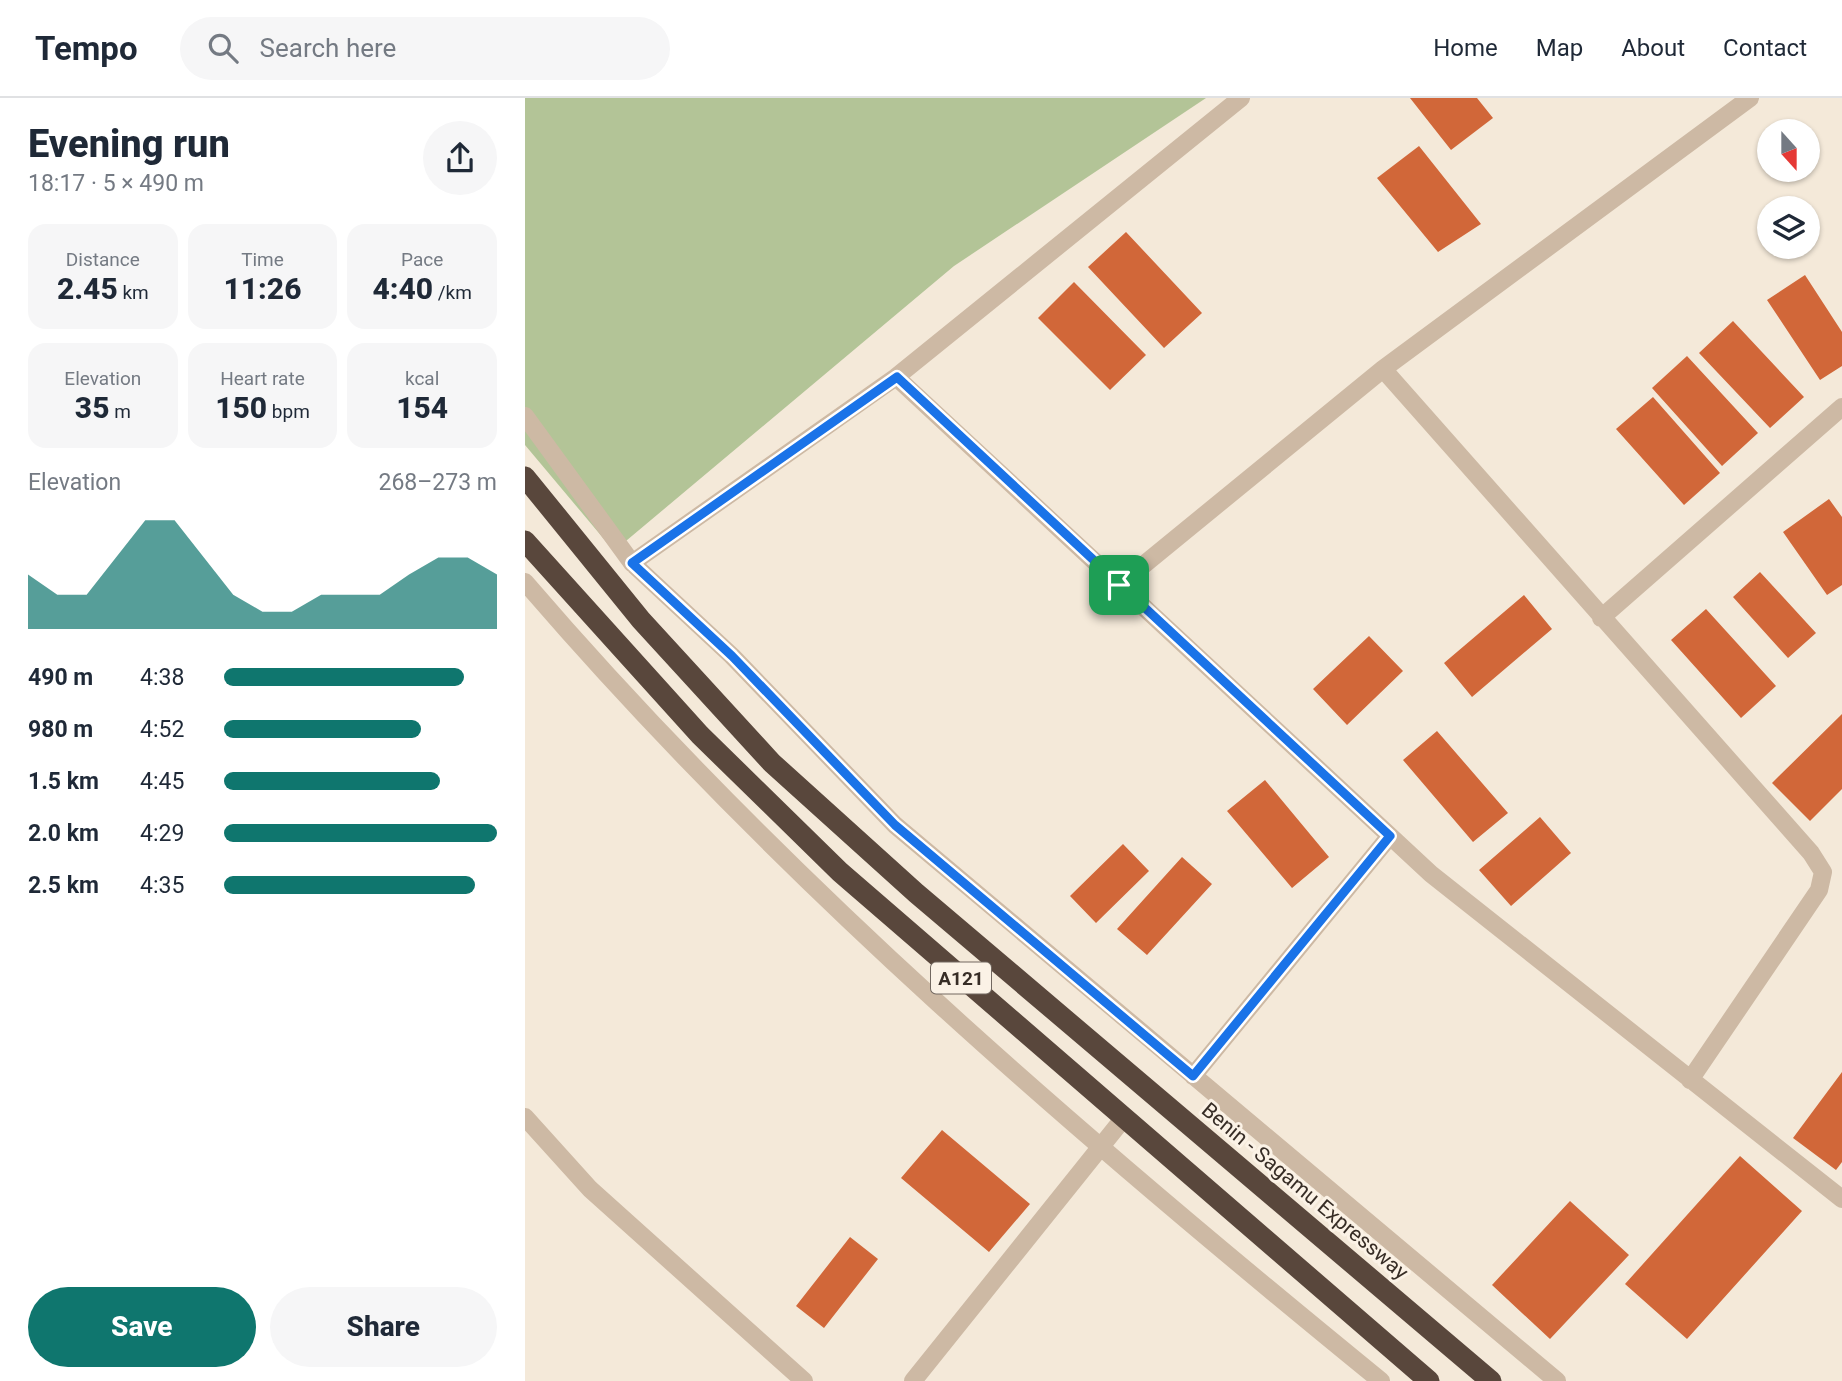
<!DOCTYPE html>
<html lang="en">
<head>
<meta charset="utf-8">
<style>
	:root { --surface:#fff; --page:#f6f6f7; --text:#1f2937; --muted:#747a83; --line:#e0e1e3; --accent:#0f766e }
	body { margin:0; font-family:Roboto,sans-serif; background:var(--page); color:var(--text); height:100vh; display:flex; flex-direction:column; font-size:26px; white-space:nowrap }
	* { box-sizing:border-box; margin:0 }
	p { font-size:23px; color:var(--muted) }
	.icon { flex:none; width:38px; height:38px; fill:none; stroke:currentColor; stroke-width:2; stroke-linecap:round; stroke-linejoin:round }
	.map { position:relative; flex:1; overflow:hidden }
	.side { display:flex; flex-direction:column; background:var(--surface); width:525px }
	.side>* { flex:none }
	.needle { width:46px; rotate:159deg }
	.controls { position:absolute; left:1232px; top:21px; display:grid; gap:14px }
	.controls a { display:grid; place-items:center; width:63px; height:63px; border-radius:50%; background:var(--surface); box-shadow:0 2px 5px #0004; font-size:35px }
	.pin { position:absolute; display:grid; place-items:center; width:60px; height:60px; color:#fff; margin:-30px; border-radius:14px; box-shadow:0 4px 10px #0006 }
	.round { display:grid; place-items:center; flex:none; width:74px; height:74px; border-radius:37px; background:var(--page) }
	.headline { display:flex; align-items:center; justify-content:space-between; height:119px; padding:0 28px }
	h1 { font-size:38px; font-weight:800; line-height:52px }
	.figures { display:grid; grid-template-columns:repeat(3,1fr); gap:10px; height:119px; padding:7px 28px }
	.figures div { display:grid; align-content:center; border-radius:18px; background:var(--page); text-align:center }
	.figures b { font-size:30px; font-weight:800 }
	.figures small { font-size:19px; font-weight:400 }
	.figures p { font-size:19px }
	.chart { height:196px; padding:14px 28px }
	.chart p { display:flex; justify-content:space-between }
	.chart svg { width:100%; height:126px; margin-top:7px; fill:var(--accent); opacity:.7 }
	.button { display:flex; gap:14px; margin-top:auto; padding:14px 28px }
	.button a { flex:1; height:80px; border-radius:42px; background:var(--accent); color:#fff; font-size:28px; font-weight:800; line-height:80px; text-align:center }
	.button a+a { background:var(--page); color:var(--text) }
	ul { padding:0 28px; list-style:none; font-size:23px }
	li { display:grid; grid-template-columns:112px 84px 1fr; align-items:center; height:52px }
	li i { height:18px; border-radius:9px; background:var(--accent) }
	header { display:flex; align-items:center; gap:42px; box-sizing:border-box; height:98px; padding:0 35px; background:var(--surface); border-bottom:2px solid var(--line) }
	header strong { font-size:33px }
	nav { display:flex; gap:38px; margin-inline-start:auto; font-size:24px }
	.search { width:490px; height:63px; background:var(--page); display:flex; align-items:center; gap:18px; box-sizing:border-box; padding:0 24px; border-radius:38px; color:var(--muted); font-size:26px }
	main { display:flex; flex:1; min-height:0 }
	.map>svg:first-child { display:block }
	.green { fill:#b3c497 }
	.building { fill:#d16739 }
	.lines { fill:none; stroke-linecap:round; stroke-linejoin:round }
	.street { stroke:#cdb9a4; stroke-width:18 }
	.highway { stroke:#59473c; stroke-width:21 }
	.route-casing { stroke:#fff; stroke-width:14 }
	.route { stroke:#1a73e8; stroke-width:9 }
	.labels { text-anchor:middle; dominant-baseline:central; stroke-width:6; stroke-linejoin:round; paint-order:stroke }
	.shield { fill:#fbf2e6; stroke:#726860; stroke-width:2 }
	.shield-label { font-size:19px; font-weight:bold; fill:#372d26 }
	.street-label { font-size:21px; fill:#372d26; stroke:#fbf2e6 }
</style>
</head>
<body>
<header>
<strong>Tempo</strong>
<div class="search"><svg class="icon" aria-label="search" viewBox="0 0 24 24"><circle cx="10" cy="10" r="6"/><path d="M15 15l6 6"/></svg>Search here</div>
<nav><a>Home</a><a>Map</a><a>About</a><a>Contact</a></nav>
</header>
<main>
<section class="side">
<div class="headline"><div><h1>Evening run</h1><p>18:17 · 5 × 490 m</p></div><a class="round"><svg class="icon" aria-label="share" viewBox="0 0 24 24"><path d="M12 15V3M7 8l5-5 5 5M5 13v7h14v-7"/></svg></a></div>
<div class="figures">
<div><p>Distance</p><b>2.45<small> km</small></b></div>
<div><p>Time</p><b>11:26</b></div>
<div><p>Pace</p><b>4:40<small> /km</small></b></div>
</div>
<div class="figures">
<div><p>Elevation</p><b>35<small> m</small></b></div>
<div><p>Heart rate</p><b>150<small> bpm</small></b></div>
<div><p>kcal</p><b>154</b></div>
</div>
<div class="chart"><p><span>Elevation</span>268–273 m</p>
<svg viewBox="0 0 160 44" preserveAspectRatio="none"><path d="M0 44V25L10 32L20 32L30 19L40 6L50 6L60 19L70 32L80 38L90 38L100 32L110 32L120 32L130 25L140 19L150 19L160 25V44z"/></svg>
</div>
<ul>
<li><b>490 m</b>4:38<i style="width:88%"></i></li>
<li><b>980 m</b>4:52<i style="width:72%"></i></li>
<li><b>1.5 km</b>4:45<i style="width:79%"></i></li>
<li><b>2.0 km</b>4:29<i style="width:100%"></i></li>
<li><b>2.5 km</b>4:35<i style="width:92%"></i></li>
</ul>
<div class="button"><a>Save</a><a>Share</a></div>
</section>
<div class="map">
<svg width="1317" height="1283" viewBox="0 0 1317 1283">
	<rect width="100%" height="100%" fill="#f4e9d9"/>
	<!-- green -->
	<path class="green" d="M0,0H681L429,168L89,453L0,347Z"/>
	<!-- building -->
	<path class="building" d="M885,0H952L968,20L926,52Z
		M894,48L956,126L913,154L852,80Z
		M601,134L677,215L639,250L563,169Z
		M1280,177L1317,234V268L1295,282L1242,202Z
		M549,184L621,257L585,292L513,220Z
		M1208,223L1279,299L1245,330L1174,255Z
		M1162,258L1233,335L1197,368L1127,290Z
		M1128,299L1195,375L1159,407L1091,331Z
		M1304,401L1317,419V487L1302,497L1258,434Z
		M1235,474L1291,535L1263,560L1208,499Z
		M999,497L1027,531L947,599L919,565Z
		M1181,511L1251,588L1216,620L1146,542Z
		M844,538L878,573L822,627L788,591Z
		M1317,616V691L1285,723L1247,685Z
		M912,633L983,715L948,744L878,662Z
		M740,682L804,759L767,790L702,713Z
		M1015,719L1046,755L986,808L954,772Z
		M598,746L624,773L571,825L545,798Z
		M657,759L687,786L622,857L592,831Z
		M1317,974V1064L1311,1072L1268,1040Z
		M417,1032L505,1106L464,1154L376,1080Z
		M1215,1058L1277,1113L1162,1241L1100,1186Z
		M1045,1103L1104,1157L1025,1241L967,1187Z
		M325,1139L353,1161L299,1230L271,1208Z"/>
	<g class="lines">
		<!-- street -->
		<path class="street" d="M858,271L1286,755L1298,774L1294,792L1165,982
			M371,279L906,776L1317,1101
			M0,318L107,465L207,558L370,727L1032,1283
			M107,465L371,279L716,0
			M0,484C254,780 554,1037 856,1283
			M594,487L858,271L1225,0
			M1076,520L1317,309
			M668,978L865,738
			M0,1019L65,1091L279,1283
			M388,1283L598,1021"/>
		<!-- highway -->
		<path class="highway" d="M0,379L116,522L247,665L391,795L966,1283
			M0,443L175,637L315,774L904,1283"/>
	</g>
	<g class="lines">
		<!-- route casing -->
		<g class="route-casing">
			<path id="route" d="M372,279L865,738L668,978L370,727L207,558L107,465Z"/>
		</g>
		<!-- route -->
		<use href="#route" class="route"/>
	</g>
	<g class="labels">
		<!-- shield labels -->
		<rect class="shield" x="406" y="864.5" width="60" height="31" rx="5"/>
		<g class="shield-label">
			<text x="436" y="880">A121</text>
		</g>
		<!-- street labels -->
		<g class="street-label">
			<text transform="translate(780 1093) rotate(40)">Benin - Sagamu Expressway</text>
		</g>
	</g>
</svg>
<div class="controls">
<a><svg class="needle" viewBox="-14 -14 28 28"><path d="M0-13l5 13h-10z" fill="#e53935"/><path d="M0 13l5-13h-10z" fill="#747a83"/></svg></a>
<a><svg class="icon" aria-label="layers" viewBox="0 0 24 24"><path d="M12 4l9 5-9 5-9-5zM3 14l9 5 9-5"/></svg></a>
</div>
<div class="pin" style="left:594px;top:487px;background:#1e9e55"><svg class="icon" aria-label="arrive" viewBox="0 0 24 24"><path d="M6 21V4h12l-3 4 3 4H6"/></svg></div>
</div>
</main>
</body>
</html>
